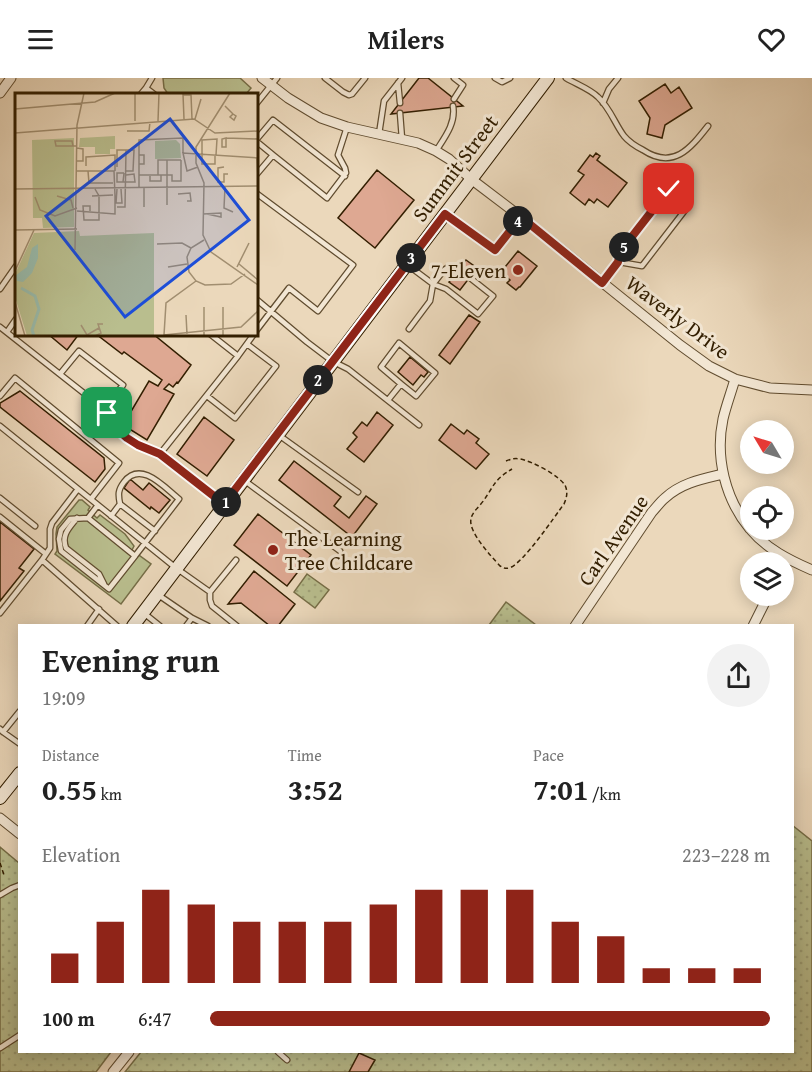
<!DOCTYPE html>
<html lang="en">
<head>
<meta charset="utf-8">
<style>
	:root { --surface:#fff; --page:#f2f2f2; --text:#222; --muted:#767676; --accent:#8f2418 }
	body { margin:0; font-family:"Gentium Book Plus",serif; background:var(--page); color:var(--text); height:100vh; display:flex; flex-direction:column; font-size:22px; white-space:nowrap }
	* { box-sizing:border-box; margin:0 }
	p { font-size:20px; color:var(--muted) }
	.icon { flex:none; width:33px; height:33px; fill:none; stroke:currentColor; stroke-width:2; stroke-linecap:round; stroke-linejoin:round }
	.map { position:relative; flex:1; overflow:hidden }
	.panel { position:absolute; left:18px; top:546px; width:776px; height:429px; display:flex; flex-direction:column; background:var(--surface); border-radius:0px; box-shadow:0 3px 15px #0003 }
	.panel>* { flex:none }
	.needle { width:39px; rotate:308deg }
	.tools { position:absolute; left:740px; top:342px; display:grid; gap:12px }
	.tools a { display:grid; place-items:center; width:54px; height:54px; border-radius:50%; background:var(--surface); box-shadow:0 3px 15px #0003; font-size:30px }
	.pin { position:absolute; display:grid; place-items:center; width:51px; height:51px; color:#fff; margin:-26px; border-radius:12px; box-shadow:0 3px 9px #0006 }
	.km { position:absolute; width:30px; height:30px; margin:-15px; border-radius:50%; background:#222; color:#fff; font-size:16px; line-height:30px; text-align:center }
	.round { display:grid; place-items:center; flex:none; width:63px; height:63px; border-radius:32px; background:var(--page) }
	.headline { display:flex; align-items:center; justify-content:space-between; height:102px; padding:0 24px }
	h1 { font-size:33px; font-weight:700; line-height:45px }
	.figures { display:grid; grid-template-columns:repeat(3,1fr); gap:9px; height:102px; padding:6px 24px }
	.figures div { display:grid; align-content:center }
	.figures b { font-size:30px; font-weight:700 }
	.figures small { font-size:16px; font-weight:400 }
	.figures p { font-size:16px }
	.chart { height:168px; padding:12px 24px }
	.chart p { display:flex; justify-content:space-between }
	.chart svg { width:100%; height:108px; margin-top:6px; stroke:var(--accent); stroke-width:6 }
	ul { padding:0 24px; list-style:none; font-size:20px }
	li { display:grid; grid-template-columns:96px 72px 1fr; align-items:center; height:45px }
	li i { height:15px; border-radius:8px; background:var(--accent) }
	header { display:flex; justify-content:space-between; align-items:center; height:78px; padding:0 24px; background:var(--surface); font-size:27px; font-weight:700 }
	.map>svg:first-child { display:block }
	.grass { fill:#b9be8e; stroke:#766e47; stroke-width:1.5 }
	.park { fill:url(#park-dots); stroke:#766e47; stroke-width:1.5 }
	.building { fill:#dea892; stroke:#321e00; stroke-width:1.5 }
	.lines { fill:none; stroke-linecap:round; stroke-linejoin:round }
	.lane-casing { stroke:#604c2f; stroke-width:7 }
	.street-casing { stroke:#604c2f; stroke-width:11 }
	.secondary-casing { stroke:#321e00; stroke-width:14 }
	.path { stroke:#321e00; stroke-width:1.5; stroke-dasharray:4.5 3; stroke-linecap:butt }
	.lane { stroke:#f2e6d3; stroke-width:4.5 }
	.street { stroke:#f2e6d3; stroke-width:9 }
	.secondary { stroke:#f2e6d3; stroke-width:12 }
	.route-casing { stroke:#fff; stroke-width:12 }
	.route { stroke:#8f2418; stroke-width:8 }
	.poi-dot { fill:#8f2418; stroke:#f2e6d3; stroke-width:2 }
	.labels { text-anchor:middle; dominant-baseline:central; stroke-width:6; stroke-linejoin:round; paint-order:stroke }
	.street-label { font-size:21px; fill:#321e00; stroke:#f2e6d3 }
	.poi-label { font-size:21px; fill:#321e00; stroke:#f2e6d3; text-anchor:end }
	.inset-river { fill:none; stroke:#99bbab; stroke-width:3 }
	.inset-road { fill:none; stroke:#a18e70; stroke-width:1.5 }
	.view { fill:#1d4ed8; fill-opacity:0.15; stroke:#1d4ed8; stroke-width:3 }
	.inset-edge { fill:none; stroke:#321e00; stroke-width:3 }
</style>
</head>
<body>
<header><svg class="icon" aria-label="menu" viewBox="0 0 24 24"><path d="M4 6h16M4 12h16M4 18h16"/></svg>Milers<svg class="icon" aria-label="heart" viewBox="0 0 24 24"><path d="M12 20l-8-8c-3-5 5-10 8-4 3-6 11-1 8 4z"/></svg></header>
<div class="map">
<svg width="812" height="994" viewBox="0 0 812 994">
	<defs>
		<pattern id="park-dots" width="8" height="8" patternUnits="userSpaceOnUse" patternTransform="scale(1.5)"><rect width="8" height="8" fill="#b9be8e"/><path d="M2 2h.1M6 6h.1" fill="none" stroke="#a0a379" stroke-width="1.8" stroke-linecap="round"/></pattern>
	</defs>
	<rect width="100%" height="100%" fill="#ebd8bb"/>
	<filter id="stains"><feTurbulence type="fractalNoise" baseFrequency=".00333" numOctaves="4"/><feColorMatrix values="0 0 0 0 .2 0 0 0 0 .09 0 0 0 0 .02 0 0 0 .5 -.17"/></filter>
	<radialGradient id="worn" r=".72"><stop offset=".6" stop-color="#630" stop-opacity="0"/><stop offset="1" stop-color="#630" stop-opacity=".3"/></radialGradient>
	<!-- grass -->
	<path class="grass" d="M163,0H240L251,10L246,16H168L164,10Z
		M79,422H82L90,429L88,432L97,440L100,437L125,456L134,468L132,472L151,486L121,526L55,476L57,473L56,456L57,449Z"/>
	<!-- park -->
	<path class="park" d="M307,496L329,512L315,530L294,514Z
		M506,524L536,547H489Z
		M792,747L812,763V994H125L141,974H792Z
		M0,769L19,785L20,974H111L96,994H0Z"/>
	<!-- building -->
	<path class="building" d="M419,0H428L463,28L391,36Z
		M665,6L671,15L679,9L692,30L665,47L662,60L647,56L650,40L639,23Z
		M596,75L600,78L597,82L627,105L608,129L597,121L594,125L589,121L585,127L570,115L584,97L578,93L590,77L593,79Z
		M377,92L414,122L375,170L338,140Z
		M518,173L537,188L520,209H519L516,212L507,205L510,202L501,194Z
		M466,182L477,190L460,212L449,204Z
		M469,237L480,244L450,286L439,277Z
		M48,256H79L67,272Z
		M96,256H153L191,287L178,305L177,304L173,309L169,306L164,311L174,316L147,362L123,347L149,303L158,308L162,302L124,274L122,276Z
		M410,279L428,294L424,299L421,297L413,307L398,294Z
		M20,313L104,380L105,391L95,404L0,329V325Z
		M377,334L393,347L364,384L347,371L357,359L353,355L362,344L367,348Z
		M204,339L234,362L207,398L177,376Z
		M451,346L464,356L467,352L479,361L476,365L489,376L476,391L439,362Z
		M294,383L341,419L334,428L349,440L366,418L377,426L352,459L279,402Z
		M130,401L143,412L149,405L170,422L159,435L151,429L150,431L124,410Z
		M258,436L311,477L287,508L234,467Z
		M0,444L34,471L19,490L24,493L0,523Z
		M254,493L295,526L278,548H270L241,525L228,526Z
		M359,975L375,982L368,994H349Z"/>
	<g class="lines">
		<!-- lane casing -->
		<g class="lane-casing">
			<path id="lane" d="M325,0L343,14L349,17L352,16L365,0
				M495,0L502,4L510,0
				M566,0C576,6 590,11 598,19C610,30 615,46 624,58C629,64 637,69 643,72C673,92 690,71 708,48
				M398,5L400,25
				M146,10L152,0
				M141,16L146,10L154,16
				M454,21L463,7L454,0
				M603,25L609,11L618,0
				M256,26L277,0
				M400,35L402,61
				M379,56L384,23L402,0
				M256,62L273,42L345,98
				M256,63L273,77
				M436,73C445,59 456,45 453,28
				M256,97L273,77L327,120L346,95L345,90L338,77L347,49
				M256,115L353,187L318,233L289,210L256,253
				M445,136L495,172L521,139
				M409,188L433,206L446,211L478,236L493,218L455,188H450L444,192L433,206L430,223L409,251
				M602,205L619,184L620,174L669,111L689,127L642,188L619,184
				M0,211L16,188
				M256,221L307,264L332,283L348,291L419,347
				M0,249L104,331C108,336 109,343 114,348C126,363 143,369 160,376
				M7,254L16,241
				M210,256L238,278L254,256
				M60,296L79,273L123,307L104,331
				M0,318L15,300L119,385L91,421
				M207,318L235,340L276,288L247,266
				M388,322L401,306L416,318L435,295L399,265L381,289L401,306
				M0,348L176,490L210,514V522L212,528L237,548
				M280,358L358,414
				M245,403L340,473
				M0,420L35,448
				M223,425L160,376L238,278
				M120,426L155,453
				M111,438L120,426C118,416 118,412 124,404C141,382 164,409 179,421L135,478L88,440L70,441L61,452L59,461L61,473L109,511L135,478
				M0,439L46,476
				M77,440C69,450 61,457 66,470L99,496L104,506
				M88,440L98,427
				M42,482L50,470V451L52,445L78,411
				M210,514L236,482
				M157,516L192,540L208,548
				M0,535L42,482L117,548
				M145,536L160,548
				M87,548L99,531
				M186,548L192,540
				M0,651L3,654L20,633
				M3,654L20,666
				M0,817L12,810L20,807
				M0,970L20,957
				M278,974L287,982"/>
		</g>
		<!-- street casing -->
		<g class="street-casing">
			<path id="street" d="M262,0L288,20L321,40L347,49L418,65L436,73L449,81L471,101L521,139L680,267L709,288L735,301L770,310L812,312
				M0,15L11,0
				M735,301C731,315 726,328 723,341C715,379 725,421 750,451
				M751,452C767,471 789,482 812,492
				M575,548L652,434C656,430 660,424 665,420C681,405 702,401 723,396
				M753,548L768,518
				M0,740L20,756
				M113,994L129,974"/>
		</g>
		<!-- secondary casing -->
		<g class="secondary-casing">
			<path id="secondary" d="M133,548L548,0
				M0,720L20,695"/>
		</g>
		<!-- path -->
		<path class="path" d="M506,383C511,381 515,380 520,381C532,383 558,397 565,407C568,414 567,419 564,426C555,438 522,487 509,490C505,491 504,490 500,488C492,479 468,454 471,441C472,434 480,428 484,422C495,406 494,402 512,391
			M0,785L4,797"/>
		<!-- lane -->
		<use href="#lane" class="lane"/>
		<!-- street -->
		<use href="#street" class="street"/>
		<!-- secondary -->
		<use href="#secondary" class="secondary"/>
	</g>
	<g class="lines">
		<!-- route casing -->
		<g class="route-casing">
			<path id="route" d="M107,335L116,350L127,360L138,367L160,376L224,426L445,136L495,172L521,139L602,205L618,184L620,174L669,111"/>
		</g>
		<!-- route -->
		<use href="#route" class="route"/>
	</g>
	<!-- markers -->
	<g class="poi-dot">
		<circle cx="518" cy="192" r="6"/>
		<circle cx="273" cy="472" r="6"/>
	</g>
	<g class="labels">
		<!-- street labels -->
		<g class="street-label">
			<text transform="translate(455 90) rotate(-53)">Summit Street</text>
			<text transform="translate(678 239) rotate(37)">Waverly Drive</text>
			<text transform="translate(613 462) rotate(-55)">Carl Avenue</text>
		</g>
		<!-- poi labels -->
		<g class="poi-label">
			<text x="506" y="192">7-Eleven</text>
			<text x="285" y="460" text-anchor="start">The Learning<tspan x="285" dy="24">Tree Childcare</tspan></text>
		</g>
	</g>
	<!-- overview -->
	<g transform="translate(15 15)">
		<rect width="243" height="243" fill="#ebd8bb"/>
		<path d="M100,43V56H95V61H80V54H64L65,45ZM161,47L165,51L166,65L140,66V48Z" fill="#b9be8e"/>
		<path d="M59,45V134L28,135L27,125H18L17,47ZM64,138L65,143L139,140V243H12L0,204V181L19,140Z" fill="#b9be8e"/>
		<path d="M23,151V165L17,180L8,189L2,188L0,183L12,174L17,155Z" fill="#99bbab"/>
		<path class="inset-river" d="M6,195L20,203L24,216L17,237L19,243"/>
		<path class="inset-road" d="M120,0V28M215,0L181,54V70L189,90L188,142L196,159L243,192M168,1L169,26M168,2H176L177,26M210,13L218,21L221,23L219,27L215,24L218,21M0,16L80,9L100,0M180,26L186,6M143,28L144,0M112,38H134L135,29M0,40L179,26L200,40L243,38M211,45L243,46M211,45V54H207V46ZM58,53L57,48H40L41,53H62M62,55L68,56V68H62M200,62V71H187V47L202,46L201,62M242,65L243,85M152,67H143V82H157V88H166V67M124,71H129V62H124M71,73V64L100,62V78M183,74L172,78L168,60L243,65M209,74L203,75V89H209V81H213M62,78H99L100,103V121L62,118M73,78L74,90H98M111,78H118L119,57H111M109,80L108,89H120L119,81L111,82M124,82V47L168,45V60M135,83V88H146V82M108,89H102V80H109M124,94V82H143M210,94L209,115L218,119M129,95V114M0,96L243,93M102,96L101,110H107L106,96M163,101L175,100L176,108H172M42,103L56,107L58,115M77,103L98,102M20,104L25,117L40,123L62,115M152,112V67H166M102,114H110L111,57H102V74M75,118V113H68L69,127H84V103L80,96M188,121L206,120V124L192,121M0,137L62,136M189,147L176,155L172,164L174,179L181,188L190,192L216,191L230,181M142,151L167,150L176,155M60,157L62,32L69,0M224,171L243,187M153,174L172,171M222,174L234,150M0,178L19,137M0,209L10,243M189,214V243M171,222L172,241M66,232L72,242L84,235M149,242L226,234L243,218M149,242L151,210L181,188M80,243L86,240L83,231H88M208,243V214"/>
		<path class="view" d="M155,26L234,127L110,224L31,123Z"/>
		<rect width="243" height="243" class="inset-edge"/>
	</g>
	<rect width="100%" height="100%" filter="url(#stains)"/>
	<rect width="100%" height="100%" fill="url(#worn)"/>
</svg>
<div class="tools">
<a><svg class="needle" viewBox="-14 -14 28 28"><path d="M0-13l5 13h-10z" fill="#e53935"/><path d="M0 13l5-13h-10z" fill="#767676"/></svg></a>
<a><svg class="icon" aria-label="locate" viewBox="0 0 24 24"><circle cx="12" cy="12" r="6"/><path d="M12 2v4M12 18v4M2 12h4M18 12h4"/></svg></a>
<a><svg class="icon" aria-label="layers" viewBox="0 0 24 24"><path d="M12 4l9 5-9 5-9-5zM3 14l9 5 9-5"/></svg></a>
</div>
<div class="pin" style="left:107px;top:335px;background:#1e9e55"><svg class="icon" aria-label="arrive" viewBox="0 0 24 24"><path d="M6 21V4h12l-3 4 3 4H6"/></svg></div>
<div class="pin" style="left:669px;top:111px;background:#d93025"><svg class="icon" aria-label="check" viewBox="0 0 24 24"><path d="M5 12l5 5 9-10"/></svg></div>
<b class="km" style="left:226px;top:424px">1</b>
<b class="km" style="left:318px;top:302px">2</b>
<b class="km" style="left:411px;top:180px">3</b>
<b class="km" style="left:518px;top:143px">4</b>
<b class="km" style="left:624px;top:169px">5</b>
<section class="panel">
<div class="headline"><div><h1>Evening run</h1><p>19:09</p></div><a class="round"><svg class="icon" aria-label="share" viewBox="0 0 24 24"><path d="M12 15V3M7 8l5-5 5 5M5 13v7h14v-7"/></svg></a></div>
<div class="figures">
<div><p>Distance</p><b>0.55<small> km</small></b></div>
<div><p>Time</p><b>3:52</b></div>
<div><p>Pace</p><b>7:01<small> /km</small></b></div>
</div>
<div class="chart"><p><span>Elevation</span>223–228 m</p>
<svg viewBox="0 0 160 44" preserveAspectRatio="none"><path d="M5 44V32M15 44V19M25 44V6M35 44V12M45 44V19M55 44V19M65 44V19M75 44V12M85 44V6M95 44V6M105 44V6M115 44V19M125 44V25M135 44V38M145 44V38M155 44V38"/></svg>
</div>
<ul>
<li><b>100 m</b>6:47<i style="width:100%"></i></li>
</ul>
</section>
</div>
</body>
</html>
